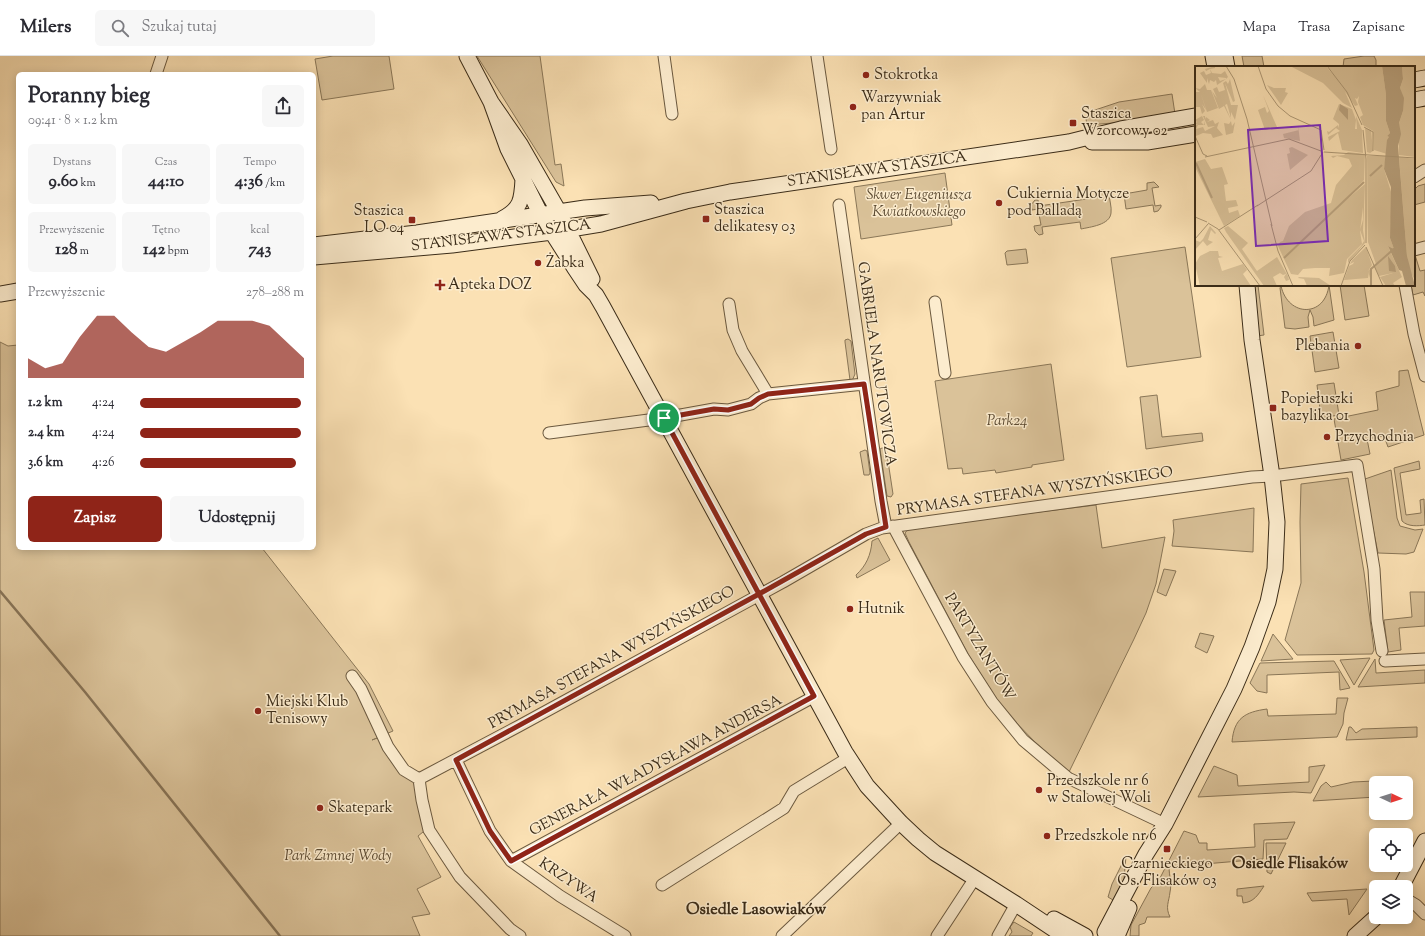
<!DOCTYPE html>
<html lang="pl">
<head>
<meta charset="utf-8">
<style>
	:root { --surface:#fff; --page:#f7f7f7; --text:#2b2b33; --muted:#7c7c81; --line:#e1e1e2; --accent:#8f2418 }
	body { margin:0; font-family:"Sorts Mill Goudy",serif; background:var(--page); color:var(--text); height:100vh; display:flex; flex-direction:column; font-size:15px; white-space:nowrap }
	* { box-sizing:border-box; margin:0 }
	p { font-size:13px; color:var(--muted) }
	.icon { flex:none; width:22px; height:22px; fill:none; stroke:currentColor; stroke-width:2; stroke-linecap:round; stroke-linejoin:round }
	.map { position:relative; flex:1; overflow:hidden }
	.sheet { position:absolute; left:16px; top:16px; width:300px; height:478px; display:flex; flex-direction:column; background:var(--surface); border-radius:6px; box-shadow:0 2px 10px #0003 }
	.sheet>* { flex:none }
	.needle { width:26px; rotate:94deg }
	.buttons { position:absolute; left:1369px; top:720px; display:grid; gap:8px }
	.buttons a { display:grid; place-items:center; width:44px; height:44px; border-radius:6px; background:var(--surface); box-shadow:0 2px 10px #0003; font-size:20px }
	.pin { position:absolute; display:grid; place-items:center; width:34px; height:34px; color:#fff; margin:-17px; border:2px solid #fff; border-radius:50%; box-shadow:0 1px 4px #0007 }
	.round { display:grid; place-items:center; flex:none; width:42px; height:42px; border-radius:6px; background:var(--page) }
	.head { display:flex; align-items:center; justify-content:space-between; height:68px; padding:0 12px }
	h1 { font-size:22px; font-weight:700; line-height:30px }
	.metrics { display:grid; grid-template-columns:repeat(3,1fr); gap:6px; height:68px; padding:4px 12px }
	.metrics div { display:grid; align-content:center; border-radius:6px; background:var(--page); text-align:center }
	.metrics b { font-size:17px; font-weight:700 }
	.metrics small { font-size:11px; font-weight:400 }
	.metrics p { font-size:11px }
	.chart { height:112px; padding:8px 12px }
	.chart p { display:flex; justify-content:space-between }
	.chart svg { width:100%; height:72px; margin-top:4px; fill:var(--accent); opacity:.7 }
	.button { display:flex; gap:8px; margin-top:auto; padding:8px 12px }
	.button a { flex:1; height:46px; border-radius:6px; background:var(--accent); color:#fff; font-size:16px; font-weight:700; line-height:46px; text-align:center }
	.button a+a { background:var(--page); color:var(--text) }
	ul { padding:0 12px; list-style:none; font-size:13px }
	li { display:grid; grid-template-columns:64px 48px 1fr; align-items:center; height:30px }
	li i { height:10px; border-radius:5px; background:var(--accent) }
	header { display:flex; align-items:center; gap:24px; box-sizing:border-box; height:56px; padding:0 20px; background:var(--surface); border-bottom:1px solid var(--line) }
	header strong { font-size:19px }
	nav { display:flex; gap:22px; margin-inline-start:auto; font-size:14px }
	.search { width:280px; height:36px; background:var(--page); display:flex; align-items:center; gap:10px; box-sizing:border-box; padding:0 14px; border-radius:6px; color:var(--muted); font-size:15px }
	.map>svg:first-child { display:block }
	.green { fill:#dac299; stroke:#8a7758 }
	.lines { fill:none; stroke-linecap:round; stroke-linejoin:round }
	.stream { stroke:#877356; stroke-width:2.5 }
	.street-casing { stroke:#6b593f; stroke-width:13 }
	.secondary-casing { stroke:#3b2c18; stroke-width:17 }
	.street { stroke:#fcecce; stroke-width:11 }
	.secondary { stroke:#fcecce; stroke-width:15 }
	.route-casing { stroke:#fff; stroke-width:8 }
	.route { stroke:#8f2418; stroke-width:5 }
	.poi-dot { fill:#8f2418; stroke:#fcecce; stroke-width:1.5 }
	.labels { text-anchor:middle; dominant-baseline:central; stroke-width:3; stroke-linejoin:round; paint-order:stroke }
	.poi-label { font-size:15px; fill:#3b2c18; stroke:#fcecce; text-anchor:start }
	.street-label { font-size:15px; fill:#3b2c18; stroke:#fcecce }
	.park-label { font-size:15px; font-style:italic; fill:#5b4a32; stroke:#fcecce }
	.neighbourhood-label { font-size:16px; font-weight:bold; fill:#3b2c18; stroke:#fcecce }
	.inset-river { fill:none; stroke:#baa37f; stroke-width:2 }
	.inset-road { fill:none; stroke:#ae9976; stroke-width:1 }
	.view { fill:#7b2cbf; fill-opacity:0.15; stroke:#7b2cbf; stroke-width:2 }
	.inset-edge { fill:none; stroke:#3b2c18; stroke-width:2 }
</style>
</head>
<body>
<header>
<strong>Milers</strong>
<div class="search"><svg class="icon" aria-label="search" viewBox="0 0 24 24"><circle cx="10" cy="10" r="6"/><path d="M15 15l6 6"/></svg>Szukaj tutaj</div>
<nav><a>Mapa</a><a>Trasa</a><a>Zapisane</a></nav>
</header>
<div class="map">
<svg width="1425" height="880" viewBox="0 0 1425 880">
	<rect width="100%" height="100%" fill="#fbe1b4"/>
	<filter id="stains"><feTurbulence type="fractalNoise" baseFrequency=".005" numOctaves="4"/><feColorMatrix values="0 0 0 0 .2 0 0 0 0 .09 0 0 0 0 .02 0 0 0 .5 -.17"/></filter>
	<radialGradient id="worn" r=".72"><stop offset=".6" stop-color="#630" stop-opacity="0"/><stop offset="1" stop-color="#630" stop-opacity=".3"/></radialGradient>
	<!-- green -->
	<path class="green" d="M333,0H389L394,33L322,44L315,3Z
		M477,0H540L555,109L561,108L564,130L556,126Z
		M1242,0H1262L1264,11H1244Z
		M1364,0H1374L1376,4V11H1343L1344,3Z
		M1172,38L1175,58L1126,66L1087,69L1086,63L1089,56L1119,46Z
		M945,117L952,169L861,183L854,131Z
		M1154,126L1159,131L1152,132L1155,150L1161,149V151L1158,155L1154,156L1153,149L1126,153L1124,138L1147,134V127Z
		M1425,128V146L1414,149V134L1418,130Z
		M1099,134H1103L1109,137C1109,143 1112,151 1111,157C1110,169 1090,171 1081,173L1080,166L1042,171L1043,178L1039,179L1035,175L1034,170L1041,169L1038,153L1032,154L1031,149L1035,144H1038L1039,150L1100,141Z
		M1185,191L1201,301L1127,311L1111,202Z
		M1026,193L1028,207L1007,209L1005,197L1007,195Z
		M1414,199H1415L1420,215L1425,214V240L1423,236L1413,239L1411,229H1414Z
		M1252,229H1258L1264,279L1257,280Z
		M1329,229L1334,264L1314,270L1313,261L1310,254L1308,261L1309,271L1295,273L1285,272L1280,232L1281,230C1288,261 1325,262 1329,229Z
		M1340,229H1364L1369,260L1345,264Z
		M1333,276L1339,312L1315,316L1310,280Z
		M848,283L851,285L855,318L852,325L850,324L845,286V284Z
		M0,286L8,290L18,289V492H262L369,628L393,675L372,684L383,680L404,714L419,723L428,772L418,780L441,821L417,833L430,858L412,861L420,880H0Z
		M1051,308L1064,404L1032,409V411L996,417L995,414L963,418L962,412L948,413L935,325Z
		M1408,314L1424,379L1388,391L1384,380L1367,383L1370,398L1341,404L1334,363L1378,354L1376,336L1399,330V315Z
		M1334,327L1339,359L1314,363L1313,354L1320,353L1317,329Z
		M1157,339L1162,381L1202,377L1203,385L1146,393L1140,341Z
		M882,392H886L893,438L891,441L887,440L880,393Z
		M865,394L867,395L870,417L869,419H864L860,396Z
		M1419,405L1420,413L1400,417L1406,459L1421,457L1420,444L1424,443L1425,469C1418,470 1408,471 1402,465L1394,412Z
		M1391,414L1397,462L1400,470L1415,474L1423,473L1414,496L1406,498L1378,497L1365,433V423Z
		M1348,422L1364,516L1374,594L1372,598L1297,599L1285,584L1301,527L1300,466L1301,428Z
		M1096,449L1102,492L1165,481L1156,528L1146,557L1134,583L1069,716L1035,686L1003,653L968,598L909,486L905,477L909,472Z
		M1254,452L1253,496L1172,490L1174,475L1173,464Z
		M878,482L890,504L857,522L856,519C866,510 871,499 872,485Z
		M1164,513L1176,515L1166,540L1157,536Z
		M1410,536H1425V570L1399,572L1401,594L1388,596L1384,564L1412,561Z
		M1200,577L1214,580L1207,597L1195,591Z
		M1273,578L1293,603L1261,605Z
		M1370,602L1354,629L1340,604Z
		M1375,603L1376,617L1425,614V627L1358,631Z
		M1334,605L1350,632L1340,634L1339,616L1267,619V637L1257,635L1250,627L1260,607Z
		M1337,642H1348L1344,657L1343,668L1337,681L1232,686C1234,662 1245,656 1267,653L1268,660L1336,658Z
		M1349,671H1351L1356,677L1362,673L1417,671V681L1346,684Z
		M1325,709L1311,737L1294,736L1198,741L1214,710L1237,719L1238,730L1309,726V711Z
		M1374,725V726H1388V727H1376V741L1313,745L1321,730L1326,726L1331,731L1353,726Z
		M1295,766L1287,783L1264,784L1263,803L1169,811C1169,819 1172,828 1170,836C1169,846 1165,851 1170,861H1147L1145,867L1139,869V880H1130L1131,869L1151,832L1159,824L1184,775L1196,779L1199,787H1207V794L1255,791L1254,768Z
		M1266,787H1286L1271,818L1267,816Z
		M1126,800L1124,823L1113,844L1108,841L1112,828Z
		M1264,830C1258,839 1254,846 1243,847L1242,840H1237V833Z
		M1367,833L1349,859L1347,843L1312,845L1307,837Z
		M1014,866L1033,877L1031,880H1009L1012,876L1010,871Z"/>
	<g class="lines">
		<!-- stream -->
		<path class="stream" d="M0,535L85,636L280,880"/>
		<!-- street casing -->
		<g class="street-casing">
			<path id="street" d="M664,0L672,58
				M817,0L831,93
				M156,18L162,0
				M1414,121L1425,114
				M839,149L881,445L886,471
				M1414,194L1425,191
				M1405,229L1414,278L1425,320
				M935,246L945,317
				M729,248L733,274L742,295L768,338
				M549,377L664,362L714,353L728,354L751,348L759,342L768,338L864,328
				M893,470L963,601L992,646L1023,684L1068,722L1165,768
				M1385,605L1425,603
				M352,620L361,633L388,691L404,714L419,723
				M456,704L490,775L511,805L560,840L625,880
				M419,723L519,670L783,526L866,478L882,472L1252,421L1272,420L1357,409L1374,513L1377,564L1382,595
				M419,723L422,744L429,774L460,821L510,873L520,880
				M511,805L815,640
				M662,829L784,752L794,735L848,702
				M1406,843L1416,849L1425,858
				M782,880L901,767
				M937,880L975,822
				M998,880L1016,848"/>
		</g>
		<!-- secondary casing -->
		<g class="secondary-casing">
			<path id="secondary" d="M467,0L491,46L520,88L559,156L592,223
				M1213,0L1215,11
				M1225,0L1227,11
				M1414,24L1425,22
				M1414,44L1425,42
				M491,46L508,93L541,159L574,211L586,229L596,239L603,251L845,696L867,730L901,767L918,783L935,797L1016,848L1064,880
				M1092,86H1147L1196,78
				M502,163C521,153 522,144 523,123
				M314,189L417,177L585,152L651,147
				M314,201L452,189L552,176L601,168L686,145L730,136L1069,86L1121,73L1196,60
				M0,238L18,235
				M1401,831L1425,785
				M1054,863L1085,880
				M1105,876L1146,798L1165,768L1234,633L1252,591L1268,546L1275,513L1277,466L1272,420L1252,284L1247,229
				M1117,880L1129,852
				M1355,880L1376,861"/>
		</g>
		<!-- street -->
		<use href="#street" class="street"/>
		<!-- secondary -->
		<use href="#secondary" class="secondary"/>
	</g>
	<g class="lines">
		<!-- route casing -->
		<g class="route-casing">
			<path id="route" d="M664,362L759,538L456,704L490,775L511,805L814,640L759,538L866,478L886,471L864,328L768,338L759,342L751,348L728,354L714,353L664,362"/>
		</g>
		<!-- route -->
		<use href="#route" class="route"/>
	</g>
	<!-- markers -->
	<g class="poi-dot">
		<circle cx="866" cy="19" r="4"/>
		<circle cx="853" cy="51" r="4"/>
		<rect x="1069" y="63" width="8" height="8" rx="2"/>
		<circle cx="999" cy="147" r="4"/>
		<rect x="702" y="159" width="8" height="8" rx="2"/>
		<rect x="408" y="160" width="8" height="8" rx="2"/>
		<circle cx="538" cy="207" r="4"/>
		<path d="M438 223h4v4h4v4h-4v4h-4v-4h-4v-4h4z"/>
		<circle cx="1358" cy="290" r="4"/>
		<rect x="1269" y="348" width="8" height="8" rx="2"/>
		<circle cx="1327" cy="381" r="4"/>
		<circle cx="850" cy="553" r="4"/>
		<circle cx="258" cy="655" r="4"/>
		<circle cx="1039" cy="734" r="4"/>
		<circle cx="320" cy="752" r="4"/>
		<circle cx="1047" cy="780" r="4"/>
		<rect x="1163" y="789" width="8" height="8" rx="2"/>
	</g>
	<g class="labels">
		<!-- poi labels -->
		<g class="poi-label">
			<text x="874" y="19">Stokrotka</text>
			<text x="861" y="42">Warzywniak<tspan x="861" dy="17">pan Artur</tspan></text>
			<text x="1081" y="58">Staszica<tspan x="1081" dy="17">Wzorcowy 02</tspan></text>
			<text x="1007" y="138">Cukiernia Motycze<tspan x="1007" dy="17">pod Balladą</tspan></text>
			<text x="714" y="154">Staszica<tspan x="714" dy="17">delikatesy 03</tspan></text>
			<text x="404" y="155" text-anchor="end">Staszica<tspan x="404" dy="17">LO 04</tspan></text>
			<text x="546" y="207">Żabka</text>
			<text x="448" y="229">Apteka DOZ</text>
			<text x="1350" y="290" text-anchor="end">Plebania</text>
			<text x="1281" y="343">Popiełuszki<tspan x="1281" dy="17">bazylika 01</tspan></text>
			<text x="1335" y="381">Przychodnia</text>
			<text x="858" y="553">Hutnik</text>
			<text x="266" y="646">Miejski Klub<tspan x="266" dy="17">Tenisowy</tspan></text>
			<text x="1047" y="725">Przedszkole nr 6<tspan x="1047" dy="17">w Stalowej Woli</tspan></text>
			<text x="328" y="752">Skatepark</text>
			<text x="1055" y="780">Przedszkole nr 6</text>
			<text x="1167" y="808" text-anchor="middle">Czarnieckiego<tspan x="1167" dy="17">Os. Flisaków 03</tspan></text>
		</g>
		<!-- street labels -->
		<g class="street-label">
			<text transform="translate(877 114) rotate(-8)">STANISŁAWA STASZICA</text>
			<text transform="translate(501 180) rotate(-7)">STANISŁAWA STASZICA</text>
			<text transform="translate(876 308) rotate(82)">GABRIELA NARUTOWICZA</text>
			<text transform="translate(1035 436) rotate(-8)">PRYMASA STEFANA WYSZYŃSKIEGO</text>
			<text transform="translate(979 591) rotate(59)">PARTYZANTÓW</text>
			<text transform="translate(612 602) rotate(-29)">PRYMASA STEFANA WYSZYŃSKIEGO</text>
			<text transform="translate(656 710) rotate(-28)">GENERAŁA WŁADYSŁAWA ANDERSA</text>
			<text transform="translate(568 825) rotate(34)">KRZYWA</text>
		</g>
		<!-- park labels -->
		<g class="park-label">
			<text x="919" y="139">Skwer Eugeniusza<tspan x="919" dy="17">Kwiatkowskiego</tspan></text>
			<text x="1007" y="365">Park24</text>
			<text x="338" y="800">Park Zimnej Wody</text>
		</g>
		<!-- neighbourhood labels -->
		<g class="neighbourhood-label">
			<text x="1290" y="808">Osiedle Flisaków</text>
			<text x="756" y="854">Osiedle Lasowiaków</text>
		</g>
	</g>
	<!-- overview -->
	<g transform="translate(1195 10)">
		<rect width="220" height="220" fill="#fbe1b4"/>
		<path d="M20,0V2L15,3L17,7L26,8L30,5L33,11L31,13V9V12L23,11L25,15L31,13L22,19L21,14L19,16L15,14L14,18L12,12V17L5,7L9,5L11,9L16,7L15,3L11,5L10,3ZM95,0H131L148,21L157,42L148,37L128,17ZM132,0H187L191,29V55L195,67L192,70L194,71L192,88L179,84L178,65L168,59L165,51L168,49L163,36L164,30L162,33L160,32L163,39L160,40ZM207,0H220V91L204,89V57L208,45L205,22L208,13ZM35,13L40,35L38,36L30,17L36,39H43L40,54L36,46V52L32,38L30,39L36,54L29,40L24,43L17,25L22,32L18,23L22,21L24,26L30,24L28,17L31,15L33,18ZM10,18L12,24H16L23,42L12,46L6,28L11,44L7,38L10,45L7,48L5,41H0L1,26H5L0,22L5,23ZM72,19L79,22H91L90,26L93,27L86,39ZM68,29L82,61L70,64L63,44L70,41L72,47L74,45ZM144,38L157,43L161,54L160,63H162L161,50L167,64L168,87L147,84L143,67L134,75L133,71L145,65L141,62L133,69L132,65L134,66L143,59L144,62V58L138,53ZM7,50L9,54L6,56L9,59V55L10,59H3L1,63L8,61L10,65L20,60L13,61L8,50H10V53L11,51L15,54L12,56L18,54L20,58L24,56L22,62L28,69L18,72L16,68L8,67L1,70L0,59L3,58H0L2,56L0,54ZM36,55L37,60L40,56L38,67L31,69L29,57L34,58ZM103,59L105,75L89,72L88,68L104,64ZM170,62L176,64L178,85L175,87L172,86ZM97,81L113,89L95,104L92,88L95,87L94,82ZM153,86L170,88L169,114L144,140L170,118L168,164L170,177L153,197V193L166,180L169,175L165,164L168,154V141L165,165L167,178L152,193L149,207L134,210L135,202H120L108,203L103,209L96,208L83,180L85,176L88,175L94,160L110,146L136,137L141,119L157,100L154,93L142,90L138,92L136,90L149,89ZM172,90H191L189,103L197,129L195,172L199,183L193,180L195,185L181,198L173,176ZM204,91L220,93V214L213,202L212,190ZM10,93L16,103L27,101L33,118L29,119L31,135L41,134L43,140L33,142L34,147L43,144L45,150L29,160L0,101V96ZM15,160L21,167L20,168L16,164L13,174L18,176L12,180L8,175L0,184V174L5,176L8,173ZM33,160L53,177L47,183L62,205L82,191L93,210L94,214L91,215L89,211L91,208L88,209L85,207L78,211L82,220H69L31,166L29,162ZM171,181L177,199L173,205L177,201L174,212L173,206V212L149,214L154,200L158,198L159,196L155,198L157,194ZM15,185H23L24,190L28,191L23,192L27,205L48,198L52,204L48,208L56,220H5L0,198L5,190ZM195,185L207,211L198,217L200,220H191L185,211L198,207L184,210L179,201ZM104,211L124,212L136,220H112L109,213L103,212Z" fill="#dac299"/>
		<path d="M187,0H207L208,13L205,22L209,32L208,45L204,57L206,68L203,80L212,190L220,220H211L207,205L204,204L193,180L199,183L195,172L196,121L189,103L192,74L194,71L192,70L195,67L191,55V29ZM145,38L153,43V54L144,44ZM193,190L200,200L201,206L194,205Z" fill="#baa37f"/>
		<path class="inset-river" d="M1,97L17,132M175,110L187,99M89,192L169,116M176,220V203L201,181"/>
		<path class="inset-road" d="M31,0L39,13L52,53L77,160M63,0L71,23L83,40L95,50L126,64L129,84M132,0L152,26L167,59M169,61L178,66V85M168,64L171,93V177M0,70L8,88L12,90M129,86L220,92M10,91L94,73L126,85M62,140L116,105L128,86M0,151L12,156M13,157L23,163L65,220M76,158L83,185L98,220M24,164L63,139M0,173L13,158M171,181L188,220M146,220L155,195L170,179"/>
		<path class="view" d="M125,59L133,175L61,180L53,64Z"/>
		<rect width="220" height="220" class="inset-edge"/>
	</g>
	<rect width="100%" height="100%" filter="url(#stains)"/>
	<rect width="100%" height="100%" fill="url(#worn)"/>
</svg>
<div class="buttons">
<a><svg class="needle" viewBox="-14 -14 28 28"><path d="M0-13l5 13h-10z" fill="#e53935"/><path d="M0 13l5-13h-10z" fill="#7c7c81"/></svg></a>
<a><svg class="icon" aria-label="locate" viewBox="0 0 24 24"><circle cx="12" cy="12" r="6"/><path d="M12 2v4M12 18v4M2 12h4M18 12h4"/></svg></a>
<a><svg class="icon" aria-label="layers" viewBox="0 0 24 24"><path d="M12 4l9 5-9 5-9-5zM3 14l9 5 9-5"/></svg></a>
</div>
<div class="pin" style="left:664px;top:362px;background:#1e9e55"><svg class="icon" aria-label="arrive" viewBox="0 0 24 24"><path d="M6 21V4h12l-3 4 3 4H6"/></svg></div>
<section class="sheet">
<div class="head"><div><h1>Poranny bieg</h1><p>09:41 · 8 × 1.2 km</p></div><a class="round"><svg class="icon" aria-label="share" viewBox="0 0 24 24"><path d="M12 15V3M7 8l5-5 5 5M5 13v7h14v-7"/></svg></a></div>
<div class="metrics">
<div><p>Dystans</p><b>9.60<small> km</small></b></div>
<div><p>Czas</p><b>44:10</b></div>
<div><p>Tempo</p><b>4:36<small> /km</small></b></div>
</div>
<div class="metrics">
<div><p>Przewyższenie</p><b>128<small> m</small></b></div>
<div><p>Tętno</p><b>142<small> bpm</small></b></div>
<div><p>kcal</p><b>743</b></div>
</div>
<div class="chart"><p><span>Przewyższenie</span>278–288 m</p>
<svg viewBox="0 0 160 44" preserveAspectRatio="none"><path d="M0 44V32L10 38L20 35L30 19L40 6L50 6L60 16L70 25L80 28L90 22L100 16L110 9L120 9L130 9L140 12L150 22L160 32V44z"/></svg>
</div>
<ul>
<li><b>1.2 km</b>4:24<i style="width:98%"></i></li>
<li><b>2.4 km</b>4:24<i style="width:98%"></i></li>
<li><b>3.6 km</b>4:26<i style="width:95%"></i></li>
</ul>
<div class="button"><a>Zapisz</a><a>Udostępnij</a></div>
</section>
</div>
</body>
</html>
